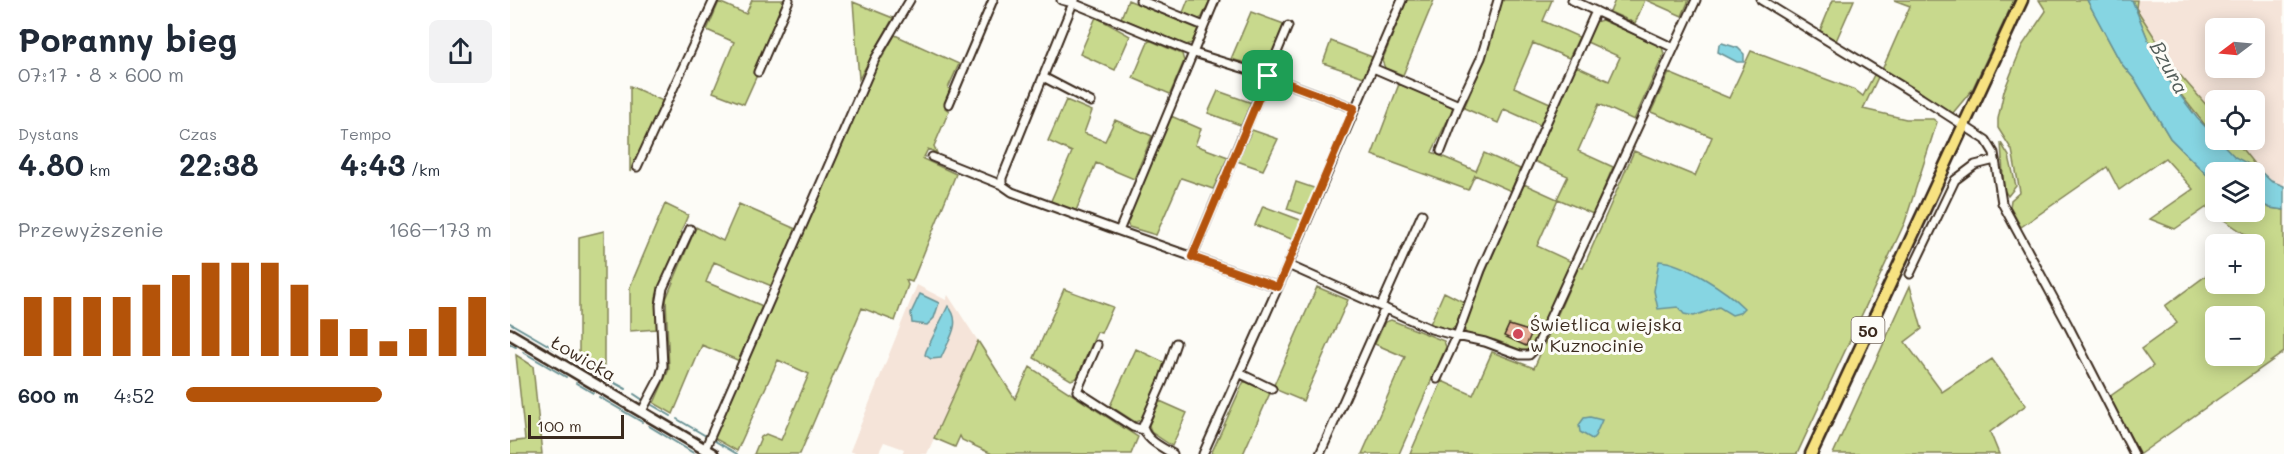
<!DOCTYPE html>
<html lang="pl">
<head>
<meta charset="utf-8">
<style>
	:root { --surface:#fff; --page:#f2f2f3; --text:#1f2937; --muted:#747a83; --accent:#b45309 }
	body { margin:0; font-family:Mali,sans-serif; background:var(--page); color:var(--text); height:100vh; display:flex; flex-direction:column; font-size:22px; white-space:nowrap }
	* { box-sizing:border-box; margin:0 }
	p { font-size:20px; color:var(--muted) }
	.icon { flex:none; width:33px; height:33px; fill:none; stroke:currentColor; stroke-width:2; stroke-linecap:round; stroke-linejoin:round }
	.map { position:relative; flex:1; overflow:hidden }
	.panel { display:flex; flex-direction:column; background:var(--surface); width:510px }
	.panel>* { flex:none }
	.needle { width:39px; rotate:254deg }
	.tools { position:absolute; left:1695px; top:18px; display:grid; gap:12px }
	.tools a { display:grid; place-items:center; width:60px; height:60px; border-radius:9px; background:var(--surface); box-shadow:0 3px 15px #0003; font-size:30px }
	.scale { position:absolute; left:18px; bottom:15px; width:96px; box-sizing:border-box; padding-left:6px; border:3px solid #3b2a1e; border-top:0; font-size:16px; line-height:21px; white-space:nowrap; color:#3b2a1e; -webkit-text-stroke:4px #fdfcf7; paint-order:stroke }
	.pin { position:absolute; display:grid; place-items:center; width:51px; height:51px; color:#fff; margin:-26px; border-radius:12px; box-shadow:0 3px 9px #0006 }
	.round { display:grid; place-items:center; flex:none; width:63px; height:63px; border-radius:9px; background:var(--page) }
	.overview { display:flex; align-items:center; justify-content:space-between; height:102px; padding:0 18px }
	h1 { font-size:33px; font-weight:700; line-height:45px }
	.metrics { display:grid; grid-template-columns:repeat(3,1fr); gap:9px; height:102px; padding:6px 18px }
	.metrics div { display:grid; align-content:center }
	.metrics b { font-size:30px; font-weight:700 }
	.metrics small { font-size:16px; font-weight:400 }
	.metrics p { font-size:16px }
	.chart { height:168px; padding:12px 18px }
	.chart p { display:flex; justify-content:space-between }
	.chart svg { width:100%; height:108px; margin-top:6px; stroke:var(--accent); stroke-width:6 }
	ul { padding:0 18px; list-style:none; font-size:20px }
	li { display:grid; grid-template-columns:96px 72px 1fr; align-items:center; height:45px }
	li i { height:15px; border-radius:8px; background:var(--accent) }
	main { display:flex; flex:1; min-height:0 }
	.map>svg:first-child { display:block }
	.built { fill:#f5e4d9; fill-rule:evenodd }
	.green { fill:#c8d98d; stroke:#828256; stroke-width:1.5; fill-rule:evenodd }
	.water { fill:#86d5e2; stroke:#689194; stroke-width:1.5 }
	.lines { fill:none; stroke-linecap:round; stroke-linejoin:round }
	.stream { stroke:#689194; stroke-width:2 }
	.building { fill:#e1ad94; stroke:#3b2a1e; stroke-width:1.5 }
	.street-casing { stroke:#3b2a1e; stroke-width:11 }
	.secondary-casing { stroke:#3b2a1e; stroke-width:14 }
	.primary-casing { stroke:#3b2a1e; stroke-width:15 }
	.street { stroke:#fdfcf7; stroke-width:7 }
	.secondary { stroke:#fdfcf7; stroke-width:9 }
	.primary { stroke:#f7e281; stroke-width:10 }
	.route-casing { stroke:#fff; stroke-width:12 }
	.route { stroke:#b45309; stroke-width:8 }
	.poi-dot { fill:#d1495b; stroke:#fdfcf7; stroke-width:2 }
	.labels { text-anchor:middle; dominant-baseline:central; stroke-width:6; stroke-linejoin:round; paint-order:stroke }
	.shield { fill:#fdfcf7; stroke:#75695f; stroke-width:1.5 }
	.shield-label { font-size:16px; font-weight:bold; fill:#3b2a1e }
	.poi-label { font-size:18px; fill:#3b2a1e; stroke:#fdfcf7; text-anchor:start }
	.street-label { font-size:18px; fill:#3b2a1e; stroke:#fdfcf7 }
	.water-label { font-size:20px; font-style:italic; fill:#525d59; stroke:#fdfcf7 }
</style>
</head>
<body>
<main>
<section class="panel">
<div class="overview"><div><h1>Poranny bieg</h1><p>07:17 · 8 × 600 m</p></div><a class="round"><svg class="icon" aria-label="share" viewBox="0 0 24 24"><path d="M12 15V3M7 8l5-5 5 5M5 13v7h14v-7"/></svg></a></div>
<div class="metrics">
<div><p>Dystans</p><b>4.80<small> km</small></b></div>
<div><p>Czas</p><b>22:38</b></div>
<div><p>Tempo</p><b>4:43<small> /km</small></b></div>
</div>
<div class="chart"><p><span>Przewyższenie</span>166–173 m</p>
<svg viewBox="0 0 160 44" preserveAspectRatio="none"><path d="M5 44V20M15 44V20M25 44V20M35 44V20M45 44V15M55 44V11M65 44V6M75 44V6M85 44V6M95 44V15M105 44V29M115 44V33M125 44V38M135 44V33M145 44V24M155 44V20"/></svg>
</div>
<ul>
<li><b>600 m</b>4:52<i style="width:64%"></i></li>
</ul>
</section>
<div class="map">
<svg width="1774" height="454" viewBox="0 0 1774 454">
	<rect width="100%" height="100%" fill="#fdfcf7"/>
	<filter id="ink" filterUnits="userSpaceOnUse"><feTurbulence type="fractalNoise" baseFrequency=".0167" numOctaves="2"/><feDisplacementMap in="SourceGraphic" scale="12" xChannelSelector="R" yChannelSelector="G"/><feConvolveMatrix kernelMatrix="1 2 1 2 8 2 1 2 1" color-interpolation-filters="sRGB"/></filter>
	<g filter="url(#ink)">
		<!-- built -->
		<path class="built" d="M1627,0H1774V186L1761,181L1748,169L1725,140H1744V100H1706L1705,115L1664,68L1649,45L1626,8ZM1706,28H1744V68H1706Z
			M407,285L436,300L438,295L468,341L417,454H392L394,449L374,442L368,454H347L340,451Z"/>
		<!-- green -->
		<path class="green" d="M242,0H275L243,73L247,75L234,104L203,92L224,42L197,30L209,2L236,14Z
			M618,0L688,29L682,43L676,45L611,18Z
			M678,0H700L692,17L686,21L672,15Z
			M897,0H924L893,75L875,68L872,61Z
			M992,0H1042L1033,21L1069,37L1059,58L1023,43L1004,87L1040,103L1030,125L994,109L988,123L954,108L976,56Z
			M1105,0H1135L1125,23L1100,12Z
			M1136,0H1179L1172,16Z
			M1323,0H1344L1326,41L1310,31Z
			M1384,0H1504L1462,90L1442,114L1372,70L1400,6Z
			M1529,0H1577L1611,63L1626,81L1660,138L1705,183L1706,212H1744L1745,201L1760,208L1774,210V352L1630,454L1599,397L1643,366L1631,349L1667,323L1655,306L1705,269L1706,284H1744V244H1739L1744,240L1711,218L1700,205L1665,229L1640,219L1683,189L1655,158L1609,190L1597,167L1511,227L1500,207L1501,200L1510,192L1502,150L1488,128V119L1494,91L1512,46L1536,11ZM1706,316H1744V356H1706Z
			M1622,0H1627L1626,8L1664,68L1705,115L1706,139L1649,67Z
			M343,2L383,18L349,79Z
			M741,12L774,24L758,64L752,67L721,59Z
			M586,17L620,36L605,70L570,54Z
			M1092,20L1152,47L1154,54L1124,120L1089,104L1068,151L1103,167L1083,214L1048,199L1027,246L1062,262L1022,350L1016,352L985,340L957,335L954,329L971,282L1014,184L1047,199L1058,176L1024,161L1066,66L1099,81L1110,57L1077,42L1085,22Z
			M385,35L449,64L438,88L442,91L435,108L439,111L424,146L427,153L418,149L413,159L446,174L402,282L396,280L398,285L385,321L352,308L290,454H244L251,437L256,434L271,440L299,374L268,360L227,451L204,438L368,57L372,58Z
			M639,40L672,54L674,61L660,94L623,78Z
			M821,41L862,57L854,77L813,63Z
			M1241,51L1345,90L1353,96L1365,73L1369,75L1353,109L1396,119H1423L1427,122L1395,222L1287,454H900L932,381L963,395L982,352L1024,368L1069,266L1073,268L1124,151L1185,176L1202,137L1141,112L1159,73L1219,98Z
			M889,84L941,105L943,109L922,152L966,171L974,153L1010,169L1001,191L965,175L958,190L862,155Z
			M120,86L153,101L120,172Z
			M708,91L742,103L733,126L698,113Z
			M556,100L582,111L574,133L595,141L605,120L642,136L624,179L586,163L565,213L540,203L562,152L538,141Z
			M661,116L691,129L685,145L718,157L703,189L671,178L646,235L619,227L616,221Z
			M742,130L768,139L753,170L727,161Z
			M1706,140H1725L1748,169L1725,158Z
			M1491,143L1499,156L1506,186L1498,196L1494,190Z
			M786,182L804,188L805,191L796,212L792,214L777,209Z
			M155,204L178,215L171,232L172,235L146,297L147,329L120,331V287Z
			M229,204L288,230L264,287L204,262L196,282L255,307L232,362L192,345L163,414L144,403L159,369L156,299L186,227L213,241Z
			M753,206L793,221L784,240L745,225Z
			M94,231V375L69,360V237Z
			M1400,286L1412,329L1395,342L1432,392L1482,359L1516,405L1480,432L1489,454H1323Z
			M807,287L838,300L793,401L769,391L764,385Z
			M554,289L603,307L591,333L587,332L567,378L561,380L524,358Z
			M934,292L954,302L945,327L938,331L920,324Z
			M881,320L934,341L936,347L889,454H852L895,357L865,344L875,322Z
			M468,341L505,399L520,367L628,437L621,454H482L452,440L450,436L445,447L424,438Z
			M626,349L656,363L631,420L625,422L600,406Z
			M6,355L23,366L32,454H0V442L15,440Z
			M734,381L760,393L733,454H701Z
			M650,401L677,413L662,446L641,432L639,425Z"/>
		<!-- water -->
		<path class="water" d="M1577,0H1622L1649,67L1687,118L1725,157L1748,169L1761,181L1774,186V210L1760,208L1745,201L1744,172H1706L1705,183L1660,138L1626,81L1611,63Z
			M1212,43L1228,48L1234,54V62H1227L1208,52L1209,45Z
			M1149,261C1173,262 1217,291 1234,308L1229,313L1222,315L1209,307L1184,316L1174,314L1168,307L1148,309L1144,291Z
			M410,294L429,303L424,318L417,325L402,323L401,313Z
			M438,306C453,322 439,339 431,358L421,359L415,355L416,351Z
			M1080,417L1092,420L1085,436L1082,439L1070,432L1069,425L1074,418Z"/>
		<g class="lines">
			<!-- stream -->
			<path class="stream" d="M0,323L45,349
				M0,344L6,347
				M13,352L56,377
				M52,353L75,366
				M81,370L116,389
				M66,383L83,393
				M124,394L133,400
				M89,397L132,422
				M142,405L161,416
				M167,419L196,436
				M139,426L185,454
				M205,441L227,454"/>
		</g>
		<!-- building -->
		<path class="building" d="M999,325L1022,332L1016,346L994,336Z"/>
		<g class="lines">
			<!-- street casing -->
			<g class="street-casing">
				<path id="street" d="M565,0L563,3L684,53L758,76L844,108
					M630,0L694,26
					M705,0L609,231L768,287
					M1062,0L1164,48
					M1251,0L1411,98L1476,140L1484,153L1492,203L1558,325L1624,454
					M863,68L949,105L971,58L988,0
					M248,72L279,0
					M533,77L581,102
					M439,104L483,0
					M931,151L949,105
					M422,157L492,185V178L563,3L551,0
					M127,167L204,0
					M492,185L502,192L609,231
					M682,257L778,26
					M778,265L921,329L947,336L971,270L1086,11
					M1400,274L1445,180L1465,165L1485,160
					M871,306L912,214
					M587,345L567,391L623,427L634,430
					M729,373L762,389
					M927,379L947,336L975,342L1010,355H1019L1026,348L1186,0
					M132,411L150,377L153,366L150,305L153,288L180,229
					M195,449L365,59L400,0
					M663,454C652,447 635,440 633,426L653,381L666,343
					M693,454L778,265L892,0
					M810,454L875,308"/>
			</g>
			<!-- secondary casing -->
			<g class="secondary-casing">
				<path id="secondary" d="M0,334L203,454"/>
			</g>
			<!-- primary casing -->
			<g class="primary-casing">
				<path id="primary" d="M1301,454L1512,0"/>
			</g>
			<!-- street -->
			<use href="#street" class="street"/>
			<!-- secondary -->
			<use href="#secondary" class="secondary"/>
			<!-- primary -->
			<use href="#primary" class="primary"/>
		</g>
	</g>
	<g class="lines" filter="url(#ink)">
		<!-- route casing -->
		<g class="route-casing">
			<path id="route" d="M758,76L844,108L768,287L682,257Z"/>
		</g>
		<!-- route -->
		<use href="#route" class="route"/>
	</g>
	<!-- markers -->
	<circle class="poi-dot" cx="1008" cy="334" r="6"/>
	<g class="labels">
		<!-- shield labels -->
		<rect class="shield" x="1341.5" y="317" width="33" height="26" rx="4.5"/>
		<g class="shield-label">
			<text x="1358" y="330">50</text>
		</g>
		<!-- poi labels -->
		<g class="poi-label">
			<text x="1020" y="324">Świetlica wiejska<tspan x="1020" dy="21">w Kuznocinie</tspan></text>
		</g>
		<!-- street labels -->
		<g class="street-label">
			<text transform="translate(74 358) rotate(30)">Łowicka</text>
		</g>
		<!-- water labels -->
		<g class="water-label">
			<text transform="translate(1660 67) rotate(61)">Bzura</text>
		</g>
	</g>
</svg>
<div class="tools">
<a><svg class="needle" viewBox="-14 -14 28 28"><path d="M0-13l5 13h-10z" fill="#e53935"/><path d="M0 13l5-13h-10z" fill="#747a83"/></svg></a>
<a><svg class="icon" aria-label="locate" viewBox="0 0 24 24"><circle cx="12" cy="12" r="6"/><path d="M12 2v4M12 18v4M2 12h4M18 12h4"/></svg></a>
<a><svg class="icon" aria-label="layers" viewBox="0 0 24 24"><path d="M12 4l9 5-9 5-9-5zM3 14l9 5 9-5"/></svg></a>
<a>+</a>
<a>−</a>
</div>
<div class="scale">100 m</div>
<div class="pin" style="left:758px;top:76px;background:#1e9e55"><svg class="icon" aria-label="arrive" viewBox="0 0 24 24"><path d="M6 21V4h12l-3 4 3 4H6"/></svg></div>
</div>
</main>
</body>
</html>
